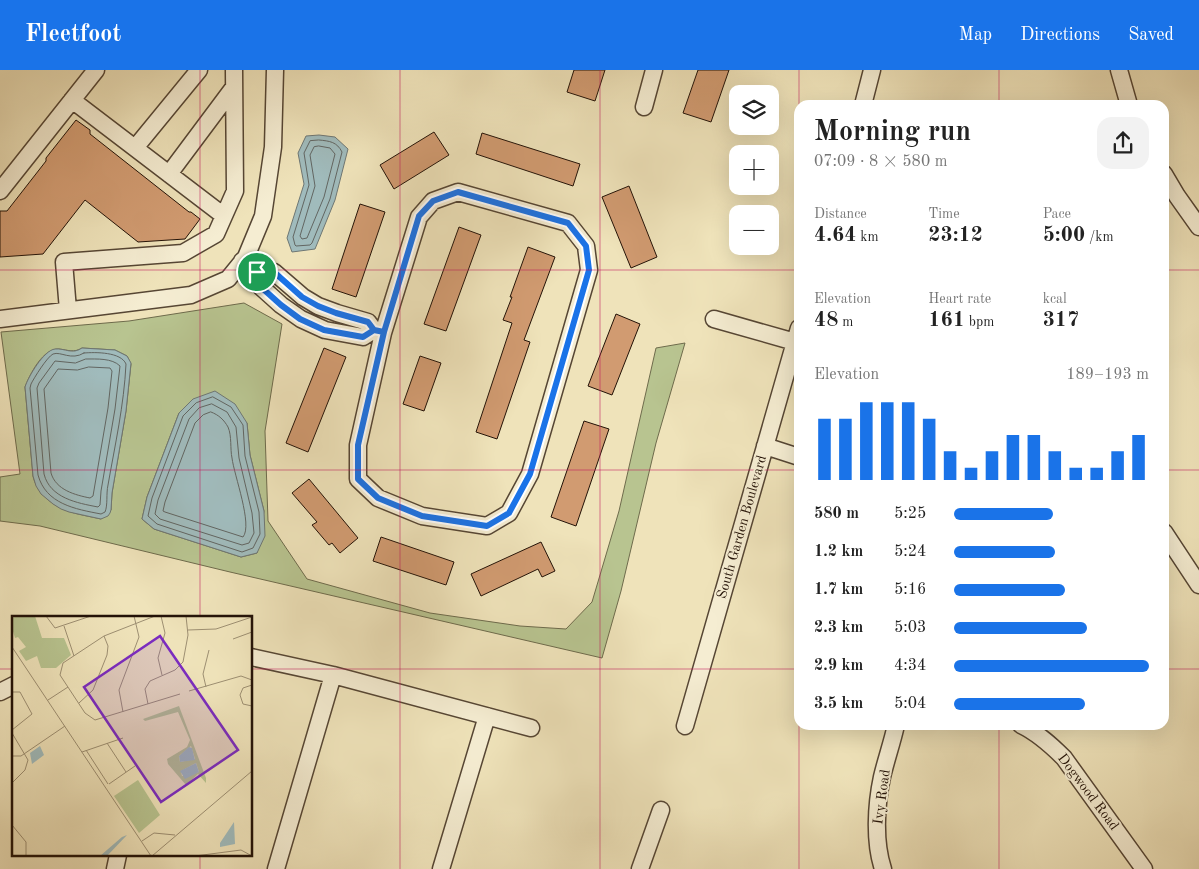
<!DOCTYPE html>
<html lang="en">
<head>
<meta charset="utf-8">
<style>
	:root { --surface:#fff; --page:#f2f2f2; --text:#222; --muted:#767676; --accent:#1a73e8 }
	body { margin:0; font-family:"Old Standard TT",serif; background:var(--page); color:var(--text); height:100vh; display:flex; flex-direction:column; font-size:19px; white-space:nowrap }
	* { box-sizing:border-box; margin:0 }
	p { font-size:16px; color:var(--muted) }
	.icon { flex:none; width:28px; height:28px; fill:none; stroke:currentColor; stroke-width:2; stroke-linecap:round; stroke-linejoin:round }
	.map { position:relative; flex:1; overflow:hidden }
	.panel { position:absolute; left:794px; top:30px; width:375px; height:630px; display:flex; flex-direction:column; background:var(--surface); border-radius:15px; box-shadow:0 5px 20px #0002 }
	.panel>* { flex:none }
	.fabs { position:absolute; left:729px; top:15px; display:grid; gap:10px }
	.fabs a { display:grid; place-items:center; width:50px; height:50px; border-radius:10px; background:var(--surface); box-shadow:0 5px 20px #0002; font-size:25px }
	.pin { position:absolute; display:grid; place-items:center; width:42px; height:42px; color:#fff; margin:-21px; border:2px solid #fff; border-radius:50%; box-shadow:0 1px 5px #0007 }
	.round { display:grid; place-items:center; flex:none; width:52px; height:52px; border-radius:15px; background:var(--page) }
	.head { display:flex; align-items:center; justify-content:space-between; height:85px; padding:0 20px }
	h1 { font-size:28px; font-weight:700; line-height:38px }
	.stats { display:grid; grid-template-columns:repeat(3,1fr); gap:8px; height:85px; padding:5px 20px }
	.stats div { display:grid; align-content:center }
	.stats b { font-size:21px; font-weight:700 }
	.stats small { font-size:14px; font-weight:400 }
	.stats p { font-size:14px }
	.chart { height:140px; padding:10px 20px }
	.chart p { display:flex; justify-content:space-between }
	.chart svg { width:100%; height:90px; margin-top:5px; stroke:var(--accent); stroke-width:6 }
	ul { padding:0 20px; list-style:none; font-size:16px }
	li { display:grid; grid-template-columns:80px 60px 1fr; align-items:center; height:38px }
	li i { height:12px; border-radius:6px; background:var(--accent) }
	header { display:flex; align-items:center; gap:30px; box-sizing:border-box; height:70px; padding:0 25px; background:var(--accent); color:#fff }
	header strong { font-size:24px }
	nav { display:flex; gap:28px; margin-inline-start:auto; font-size:18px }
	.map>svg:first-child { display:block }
	.green { fill:#b8c490; stroke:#6e6b4c; fill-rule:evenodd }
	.water { fill:#a0bbbc; stroke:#6e7774 }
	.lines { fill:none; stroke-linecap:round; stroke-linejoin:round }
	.shore { stroke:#626662; stroke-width:1 }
	.building { fill:#d19b71; stroke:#231207 }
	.minor-casing { stroke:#564634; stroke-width:19 }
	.minor { stroke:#f5edd2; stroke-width:16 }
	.route-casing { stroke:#fff; stroke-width:10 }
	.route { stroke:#1a73e8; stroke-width:6 }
	.grid { fill:none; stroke:#c2185b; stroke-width:1; stroke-opacity:0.55 }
	.labels { text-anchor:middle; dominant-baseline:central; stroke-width:4; stroke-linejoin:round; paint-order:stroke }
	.street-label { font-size:14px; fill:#231207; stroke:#f5edd2 }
	.inset-road { fill:none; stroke:#9d8f72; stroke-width:1 }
	.view { fill:#7b2cbf; fill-opacity:0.15; stroke:#7b2cbf; stroke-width:2.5 }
	.inset-edge { fill:none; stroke:#231207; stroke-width:2.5 }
</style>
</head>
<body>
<header>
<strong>Fleetfoot</strong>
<nav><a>Map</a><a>Directions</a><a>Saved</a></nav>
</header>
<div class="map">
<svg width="1199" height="799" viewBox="0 0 1199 799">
	<rect width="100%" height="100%" fill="#efe3ba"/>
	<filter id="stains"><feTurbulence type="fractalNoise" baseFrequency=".004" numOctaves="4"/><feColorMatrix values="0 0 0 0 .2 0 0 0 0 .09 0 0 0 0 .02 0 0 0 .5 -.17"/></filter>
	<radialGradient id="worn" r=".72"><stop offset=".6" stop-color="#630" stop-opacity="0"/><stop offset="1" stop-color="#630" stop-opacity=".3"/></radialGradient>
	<!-- green -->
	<path class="green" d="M244,233L282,254L265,361L268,451L307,509L430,543L520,556L566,559L592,532L619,441L656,278L685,273L656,373L621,521L602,588L230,502L40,456L0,451V407L20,404L1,262L129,251ZM82,278L115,280L127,286L131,294L126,341L112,423L111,440L101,449C79,444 62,443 45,427C39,420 35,415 33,406L25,317C30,304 43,278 59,279C68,280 74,283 82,278ZM179,343L247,353L250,385L264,441L257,483L241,487L154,459L142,449L147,427Z"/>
	<!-- water -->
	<path class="water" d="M319,65L335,67L348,79L335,130L315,179L292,182L287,168L304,114L298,83L306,66Z
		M82,278L115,280L127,286L131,293L126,341L112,423L111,440L110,443L108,446L101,449L69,442L61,439L53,434L41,424L36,416L33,406L25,317C28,307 44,280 55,279C65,278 72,285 82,278Z
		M215,321L235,334L247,353L250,385L264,441L265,466L257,483L241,487L154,459L142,449L147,427L179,343L193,329Z"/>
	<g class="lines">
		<!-- shore -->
		<path class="shore" d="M319,70C330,71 337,72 342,82L330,129L312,173L310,175L296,176L295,175L293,167L309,115L304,83L310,71Z
			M319,76L330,78L335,84L324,127L307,168L302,169L300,166L315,116L310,85L314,77Z
			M84,283C96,282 121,282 126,294C124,335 115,375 108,415C106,424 108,435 105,442L101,444C75,439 46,434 38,405L30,318L31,314C34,308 47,287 53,284C61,281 71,291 84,283Z
			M86,289C97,289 112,288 120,296L115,339L101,421L100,435L98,437C77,433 50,428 44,404L37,318L39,313L55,291L75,293Z
			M89,297L110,298L112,301L108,338L93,426L90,428C75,425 56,420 51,403L44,319L58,299L77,300Z
			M213,327L231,337L243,355L245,386L259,442L260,464L253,478L242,482L157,454L148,446L152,428L183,346L196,333Z
			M212,334L227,342L236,357L239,388L252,443L254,463L249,473L242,475L160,449L155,444L158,430L189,349L199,338Z
			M211,342C219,345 224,350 228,357C232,366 230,379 232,388C234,405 253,455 243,467L165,442L163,441L165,432L195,353L203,345Z"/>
	</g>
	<!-- building -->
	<path class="building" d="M574,0H605L595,31L567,22Z
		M698,0H729L711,52L683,43Z
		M76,50L90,60V64L189,142H191L200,149L185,169L138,172L85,130L43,184L0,187V141H7L46,91V88Z
		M434,62L449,85L394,119L380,95Z
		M482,63L580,94L573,116L476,84Z
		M629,116L657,187L631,198L602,127Z
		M360,134L385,142L356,227L332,219Z
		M459,157L481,165L446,261L424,254Z
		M528,177L555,187L524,270L530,272L497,369L476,362L512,253L503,250L512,227H510Z
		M616,244L640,254L612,325L588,316Z
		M324,278L346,287L308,382L286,373Z
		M420,286L441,293L424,341L403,334Z
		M584,351L609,359L576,456L551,447Z
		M309,409L358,468L340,483L332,473L329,475L312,455L317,452L292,423Z
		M381,467L454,492L446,515L373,491Z
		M541,472L555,501L542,507L538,499L481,526L471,504Z"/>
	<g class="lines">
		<!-- minor casing -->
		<g class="minor-casing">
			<path id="minor" d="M1119,0L1129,35
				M72,30L224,146
				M863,35L872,0
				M644,37L654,0
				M135,78L199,0
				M169,104L234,17
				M1164,104L1177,126L1199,157
				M0,121L96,0
				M242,191L257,202H274L303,227L318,236L337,243L368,252L374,260L383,263L358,375V409L378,428L422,446L487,456L509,443L530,404L589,200L586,176L568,153L458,122L433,131L419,147L383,263
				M257,202L261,217L281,235L301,249L325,260L363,267L374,260
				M68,240L64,192L183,183L216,164L235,121L234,0
				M0,249L191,225L228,209L246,187L263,146L273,77L275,0
				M714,249L795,272
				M765,376L799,387
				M1164,462L1199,515
				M251,587L333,605L276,799
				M333,605L531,658
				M0,622L14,615
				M1021,655C1038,663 1051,675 1064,688L1144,799
				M685,656L799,258
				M115,799L118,785
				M441,799L487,646
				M640,799L661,740
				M883,799C874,772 876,735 882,707C886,690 892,673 896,655"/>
		</g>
		<!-- minor -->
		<use href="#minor" class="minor"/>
	</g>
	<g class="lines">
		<!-- route casing -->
		<g class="route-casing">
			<path id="route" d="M257,202H274L302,227L318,236L336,243L368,252L374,260L384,262L358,375V409L378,428L422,446L487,456L509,443L530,404L589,200L586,176L568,153L458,122L433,131L419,146L384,262L374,260L363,267L324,260L300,249L281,235L261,217L257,202"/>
		</g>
		<!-- route -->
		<use href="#route" class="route"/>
	</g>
	<!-- grid -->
	<path class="grid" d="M200,0V548M400,0V799M600,0V799M799,0V35M999,0V35M0,200H799M1164,200H1199M0,400H799M1164,400H1199M0,599H14M251,599H799M1164,599H1199M799,655V799M999,655V799M200,785V799"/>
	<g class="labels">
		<!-- street labels -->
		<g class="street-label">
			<text transform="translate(742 457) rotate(-74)">South Garden Boulevard</text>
			<text transform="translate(1088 722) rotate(53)">Dogwood Road</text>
			<text transform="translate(882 727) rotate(-82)">Ivy Road</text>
		</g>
	</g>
	<!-- overview -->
	<g transform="translate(12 546)">
		<rect width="240" height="240" fill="#efe3ba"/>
		<path d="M6,0H23L30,22H52L59,39L44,52H29L25,40L14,45L7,35L14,31L6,21L3,22L0,12V2ZM167,90L194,162V167L186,158L174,169L156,148L155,143L175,131L178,124L166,96L133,105L131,103ZM179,130L183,143L168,146L167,140ZM184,147L187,156L170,160L169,155ZM126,164L148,199L127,217L102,180Z" fill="#b8c490" fill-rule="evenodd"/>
		<path d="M28,130L32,139L20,148L18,137ZM177,131L180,132L183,144L168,146L167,140ZM184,147L187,156L173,163L168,155ZM222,206L223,228L208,231V227ZM115,219L95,240H88L110,221Z" fill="#a0bbbc"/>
		<path class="inset-road" d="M34,0L43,12L79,0M143,0L92,20L51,47L48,59L73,97L83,104L168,78M149,0L153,17L146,42L150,59M52,10L62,40M176,14L204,13L240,1M221,23L240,16M0,31L139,240M240,69L231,72L228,79L231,88L240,90M194,71L191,58L197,34M177,75L229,60L240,64M0,76H8L20,98L0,114M36,84L56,71M67,87L81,74L95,39L96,30L92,20M136,88L133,73L138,65L163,54L171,46L176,19L174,0M111,96L107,74L127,21L122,0M0,117L16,144L13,154L0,167M95,127L114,156M74,134L96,168M70,136L111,122M0,140H9L53,110M97,168L123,150M0,209L14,226V240M130,225L142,217L163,219M140,240L240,155M183,240L229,234L240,240"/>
		<path class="view" d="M148,20L226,134L149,186L72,71Z"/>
		<rect width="240" height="240" class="inset-edge"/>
	</g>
	<rect width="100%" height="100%" filter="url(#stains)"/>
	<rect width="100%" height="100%" fill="url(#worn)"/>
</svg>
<div class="fabs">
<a><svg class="icon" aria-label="layers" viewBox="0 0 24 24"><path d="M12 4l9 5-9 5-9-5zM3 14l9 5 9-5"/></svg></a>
<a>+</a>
<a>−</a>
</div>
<div class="pin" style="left:257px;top:202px;background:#1e9e55"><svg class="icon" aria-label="arrive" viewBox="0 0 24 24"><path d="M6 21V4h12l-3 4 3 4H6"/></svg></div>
<section class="panel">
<div class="head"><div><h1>Morning run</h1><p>07:09 · 8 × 580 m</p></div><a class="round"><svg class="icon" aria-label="share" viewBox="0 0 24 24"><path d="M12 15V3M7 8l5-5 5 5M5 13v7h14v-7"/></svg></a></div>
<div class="stats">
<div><p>Distance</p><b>4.64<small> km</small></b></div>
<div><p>Time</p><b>23:12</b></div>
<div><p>Pace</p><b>5:00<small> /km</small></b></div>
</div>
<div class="stats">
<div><p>Elevation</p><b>48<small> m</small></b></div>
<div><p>Heart rate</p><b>161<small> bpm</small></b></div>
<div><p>kcal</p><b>317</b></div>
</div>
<div class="chart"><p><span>Elevation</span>189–193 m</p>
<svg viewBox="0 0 160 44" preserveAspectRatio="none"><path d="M5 44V14M15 44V14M25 44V6M35 44V6M45 44V6M55 44V14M65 44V30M75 44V38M85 44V30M95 44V22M105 44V22M115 44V30M125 44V38M135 44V38M145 44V30M155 44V22"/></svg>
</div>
<ul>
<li><b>580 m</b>5:25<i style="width:51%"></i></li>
<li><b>1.2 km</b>5:24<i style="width:52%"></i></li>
<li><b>1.7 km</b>5:16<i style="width:57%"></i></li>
<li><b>2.3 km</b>5:03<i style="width:68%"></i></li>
<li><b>2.9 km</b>4:34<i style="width:100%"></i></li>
<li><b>3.5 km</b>5:04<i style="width:67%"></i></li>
</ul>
</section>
</div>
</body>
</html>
